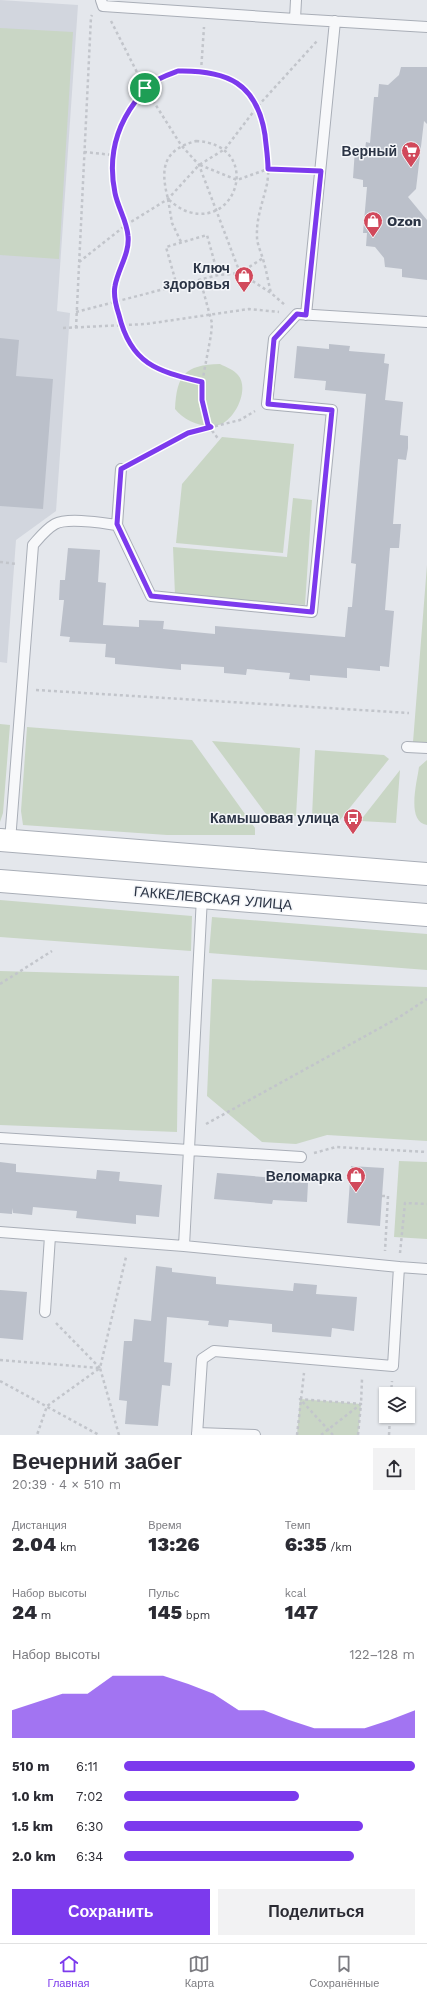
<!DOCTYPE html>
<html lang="ru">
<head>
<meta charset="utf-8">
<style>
	:root { --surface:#fff; --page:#f2f2f3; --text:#2b2b33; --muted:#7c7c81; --line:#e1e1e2; --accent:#7c3aed }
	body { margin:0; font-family:"Work Sans",sans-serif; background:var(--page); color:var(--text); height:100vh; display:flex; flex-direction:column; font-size:15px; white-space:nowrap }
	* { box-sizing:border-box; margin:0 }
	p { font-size:13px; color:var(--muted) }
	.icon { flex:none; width:22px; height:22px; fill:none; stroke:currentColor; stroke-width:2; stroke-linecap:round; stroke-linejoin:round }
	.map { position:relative; height:1435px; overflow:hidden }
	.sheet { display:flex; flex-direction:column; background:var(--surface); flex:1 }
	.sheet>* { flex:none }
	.controls { position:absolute; left:379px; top:1387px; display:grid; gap:8px }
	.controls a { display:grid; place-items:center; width:36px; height:36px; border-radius:0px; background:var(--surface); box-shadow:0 1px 3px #0004; font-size:20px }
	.pin { position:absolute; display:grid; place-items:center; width:34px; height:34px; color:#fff; margin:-17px; border:2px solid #fff; border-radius:50%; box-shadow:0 1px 4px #0007 }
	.round { display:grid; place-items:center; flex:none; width:42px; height:42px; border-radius:0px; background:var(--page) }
	.head { display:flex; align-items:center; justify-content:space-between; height:68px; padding:0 12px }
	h1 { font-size:22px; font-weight:800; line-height:30px }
	.figures { display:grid; grid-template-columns:repeat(3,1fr); gap:6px; height:68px; padding:4px 12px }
	.figures div { display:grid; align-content:center }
	.figures b { font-size:20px; font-weight:800 }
	.figures small { font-size:11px; font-weight:400 }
	.figures p { font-size:11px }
	.chart { height:112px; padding:8px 12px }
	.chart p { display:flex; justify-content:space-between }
	.chart svg { width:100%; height:72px; margin-top:4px; fill:var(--accent); opacity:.7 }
	.button { display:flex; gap:8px; margin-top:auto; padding:8px 12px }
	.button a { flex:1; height:46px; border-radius:0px; background:var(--accent); color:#fff; font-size:16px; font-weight:800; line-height:46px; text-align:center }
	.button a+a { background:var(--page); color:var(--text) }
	ul { padding:0 12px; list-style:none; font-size:13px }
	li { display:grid; grid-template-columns:64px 48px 1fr; align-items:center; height:30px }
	li i { height:10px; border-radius:5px; background:var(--accent) }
	.dock { display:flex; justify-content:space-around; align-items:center; height:56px; border-top:1px solid var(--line); background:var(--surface); font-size:11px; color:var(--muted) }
	.dock a { display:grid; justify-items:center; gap:2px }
	.dock .active { color:var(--accent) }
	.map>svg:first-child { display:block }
	.built { fill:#d2d6de }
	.green { fill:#c9d6c5 }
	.building { fill:#bbc0ca }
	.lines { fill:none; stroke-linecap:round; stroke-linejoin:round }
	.service-casing { stroke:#a9aeb7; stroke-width:12 }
	.secondary-casing { stroke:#a9aeb7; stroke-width:24 }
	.path { stroke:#c2c5cb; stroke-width:2.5; stroke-dasharray:3 3; stroke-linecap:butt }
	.service { stroke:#f7f8fa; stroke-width:10 }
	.secondary { stroke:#fff; stroke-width:22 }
	.route-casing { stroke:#fff; stroke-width:8 }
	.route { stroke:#7c3aed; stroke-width:5 }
	.labels { text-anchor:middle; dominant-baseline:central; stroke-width:3; stroke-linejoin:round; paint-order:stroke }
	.poi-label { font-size:14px; font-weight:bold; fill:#2b3445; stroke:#f4f6f9; text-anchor:end }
	.street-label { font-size:14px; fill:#2b3445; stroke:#f4f6f9 }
</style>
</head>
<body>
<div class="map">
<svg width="427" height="1435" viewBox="0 0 427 1435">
	<rect width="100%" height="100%" fill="#e4e7ec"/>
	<!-- built -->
	<path class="built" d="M0,0L78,5L57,311L70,313L56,511L16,540L7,663L0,662Z"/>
	<!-- green -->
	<path class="green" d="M0,28L73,32L59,259L0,255Z
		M220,364C226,367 234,370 238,375C250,389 235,420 219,425C204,429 184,421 175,409C177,375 184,365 220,364Z
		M222,437L294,444L283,553L176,543L182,484Z
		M293,498L312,500L305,605L175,595L173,547L287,557Z
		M427,565V743L413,742Z
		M0,724L10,725L3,813L0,822Z
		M27,727L192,740L255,828V835H167L23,825L21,811Z
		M212,741L300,748L296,816L266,814Z
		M315,750L384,755L389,759L340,820L312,817Z
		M427,760V825C406,822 417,782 419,767Z
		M400,770L396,823L360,821Z
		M0,900L192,916L191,951L0,937Z
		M212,917L427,934V970L209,953Z
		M0,971L179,976L177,1132L0,1125Z
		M212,979L427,987V1141L327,1135L296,1144L262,1142L207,1096Z
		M399,1161L427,1162V1239L394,1237Z
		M300,1399L361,1404L358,1435H297Z"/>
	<!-- building -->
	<path class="building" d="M401,67H427V124L424,121L416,189L408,197L427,220V280L402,277V269L385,267L384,258L375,247L366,246L367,233H363L367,187H363V180L353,178L355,149L365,150L366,142L370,143L374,97H378L379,84L388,85L399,75Z
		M0,338L19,340L16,376L53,379L43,509L0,506Z
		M329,344L350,346L349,351L385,354L384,363L389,364L385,400L403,402L400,435L408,436V448L406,460L398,459L393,524H401L399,548H390L385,610L394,611L389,667L380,666V671L347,668V678L310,675V681L289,679L290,673L247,669L246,675L224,673V667L181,664V670L115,664V658L105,657L106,644L69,642L70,637L60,636L64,600H59L60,580H65L68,548L100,550L98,582L106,583L103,625L139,627V620L164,621L163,629L215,634V626L345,637L348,607H352L356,564L351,563L366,394L325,390L326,381L294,378L297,346L329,349Z
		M0,1162L16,1164V1172L96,1179L97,1170L120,1172L119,1181L162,1185L159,1217L136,1215V1224L76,1218L77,1211L33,1207L32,1215L13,1213L12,1208V1214L0,1213Z
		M351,1166L384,1168L380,1226L347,1223Z
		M217,1173L275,1178L274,1181L308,1183L307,1202L273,1200L272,1204L214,1199Z
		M156,1266L172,1268V1272L216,1277V1284L293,1291L294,1283L317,1285L316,1294L357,1297L354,1331L332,1328L331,1337L272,1332V1324L229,1320L228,1327L208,1325L209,1321L167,1317L164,1362L172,1363L170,1386L162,1385L158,1426L125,1424L127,1401L119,1400L124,1341H132L134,1319L151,1321Z
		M0,1290L27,1292L23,1340L0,1338Z"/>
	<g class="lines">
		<!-- service casing -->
		<g class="service-casing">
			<path id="service" d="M101,0L103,6L295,19L296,0
				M295,19L427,27
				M306,315L335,21
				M117,525L151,596L312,612L332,410L267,404L274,339L297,314L427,322
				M407,747L427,748
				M10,841L33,545C40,537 46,529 55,524C68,517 102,523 117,525L121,469
				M0,1138L301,1157
				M0,1232L184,1246
				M399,1267L427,1269
				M45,1312L50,1236
				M197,1433L255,1435
				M197,1435L202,1359L214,1351L393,1366L399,1267L184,1246L202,897"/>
		</g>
		<!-- secondary casing -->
		<g class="secondary-casing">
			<path id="secondary" d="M0,840L427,874
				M0,881L427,915"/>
		</g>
		<!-- path -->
		<path class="path" d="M111,21L145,88L181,145L199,165L240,273L271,293L285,305
			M201,71L204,27
			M196,141C261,144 240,227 189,212C181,210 174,204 168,199C160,168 163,150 196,141Z
			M84,152L113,155
			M200,165L237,180L268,169L306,170
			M168,199L172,223L182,244
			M79,262L126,225L168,199L199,165L225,149L257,107L317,41
			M200,279L212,323L211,335L202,383V399L208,425L219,440
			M177,286L166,247L207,235L218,275
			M76,312L218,275L240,273L263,258
			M63,328L146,324L249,309L279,312
			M76,328L91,17L92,15
			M202,383C189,379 174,377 162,372C132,358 113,321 115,288C116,271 127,256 128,239C129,224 118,209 115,194C107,159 115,129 136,101C139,96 142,91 146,87C160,75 178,71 196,71C216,70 245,83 255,101C266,121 271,161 267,184C263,202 256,218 257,237C257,243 260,250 262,256C266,268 268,281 271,293
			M133,462L188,433L240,420L255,411
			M0,562L17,564
			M36,690L409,713
			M0,984L52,951
			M206,1124L398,1018L427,999
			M314,1153L336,1147L427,1152
			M382,1196H388L385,1251
			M400,1253L405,1203L427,1204
			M56,1323L100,1368
			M0,1360L100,1368L47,1406L37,1435
			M0,1381L99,1435
			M391,1394L392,1381
			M119,1435L100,1368L126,1257
			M297,1435L304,1373
			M321,1435L361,1404L362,1379
			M333,1435L300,1399L361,1404L358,1435
			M389,1435L390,1416"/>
		<!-- service -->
		<use href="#service" class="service"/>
		<!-- secondary -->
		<use href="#secondary" class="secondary"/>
	</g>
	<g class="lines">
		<!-- route casing -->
		<g class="route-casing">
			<path id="route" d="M178,71C227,70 257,83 265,135C266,146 268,157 268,169L321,171L306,315L297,314L274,339L268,404L332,410L312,612L151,596L117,524L121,469L188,433L211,427L208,425L202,400V382C158,371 131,365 119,315C116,306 113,296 115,286C118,269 130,253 128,236C127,221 118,208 115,193C108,159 115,129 135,102C138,97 141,91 146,87C155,79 167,75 178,71Z"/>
		</g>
		<!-- route -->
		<use href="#route" class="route"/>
	</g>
	<!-- icons -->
	<defs>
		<g id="supermarket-pin" transform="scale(1)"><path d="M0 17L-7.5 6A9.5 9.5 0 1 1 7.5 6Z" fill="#d1495b" stroke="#f4f6f9"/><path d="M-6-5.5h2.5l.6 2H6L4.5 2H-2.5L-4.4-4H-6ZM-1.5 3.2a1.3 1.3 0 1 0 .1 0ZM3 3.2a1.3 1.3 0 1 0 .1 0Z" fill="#fff"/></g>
		<g id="shop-pin" transform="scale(1)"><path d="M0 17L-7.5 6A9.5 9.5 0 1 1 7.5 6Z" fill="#d1495b" stroke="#f4f6f9"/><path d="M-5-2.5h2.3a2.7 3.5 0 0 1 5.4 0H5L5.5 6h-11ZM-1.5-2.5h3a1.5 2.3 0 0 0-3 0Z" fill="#fff"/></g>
		<g id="bus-pin" transform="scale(1)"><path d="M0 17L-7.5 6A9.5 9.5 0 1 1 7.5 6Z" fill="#d1495b" stroke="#f4f6f9"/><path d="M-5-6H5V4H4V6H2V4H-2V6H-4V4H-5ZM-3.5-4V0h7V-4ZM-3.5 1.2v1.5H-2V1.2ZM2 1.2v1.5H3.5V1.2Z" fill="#fff"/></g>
	</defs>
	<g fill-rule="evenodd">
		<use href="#supermarket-pin" x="411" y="151"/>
		<use href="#shop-pin" x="373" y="221"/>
		<use href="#shop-pin" x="244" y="276"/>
		<use href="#bus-pin" x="353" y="818"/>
		<use href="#shop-pin" x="356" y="1176"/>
	</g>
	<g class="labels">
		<!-- poi labels -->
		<g class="poi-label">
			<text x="397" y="151">Верный</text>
			<text x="387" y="221" text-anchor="start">Ozon</text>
			<text x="230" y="268">Ключ<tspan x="230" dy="16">здоровья</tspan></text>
			<text x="339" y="818">Камышовая улица</text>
			<text x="342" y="1176">Веломарка</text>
		</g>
		<!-- street labels -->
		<g class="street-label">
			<text transform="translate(213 898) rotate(5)">ГАККЕЛЕВСКАЯ УЛИЦА</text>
		</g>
	</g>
</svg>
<div class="controls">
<a><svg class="icon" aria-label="layers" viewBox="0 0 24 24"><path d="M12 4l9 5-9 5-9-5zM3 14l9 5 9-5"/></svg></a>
</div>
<div class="pin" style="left:145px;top:88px;background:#1e9e55"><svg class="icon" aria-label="arrive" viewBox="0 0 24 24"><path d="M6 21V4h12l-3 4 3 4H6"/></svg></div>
</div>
<section class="sheet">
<div class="head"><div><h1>Вечерний забег</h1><p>20:39 · 4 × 510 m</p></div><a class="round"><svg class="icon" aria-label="share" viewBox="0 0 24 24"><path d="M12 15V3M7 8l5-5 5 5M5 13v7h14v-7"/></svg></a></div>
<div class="figures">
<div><p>Дистанция</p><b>2.04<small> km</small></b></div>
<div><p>Время</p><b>13:26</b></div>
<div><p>Темп</p><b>6:35<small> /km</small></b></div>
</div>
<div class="figures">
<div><p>Набор высоты</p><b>24<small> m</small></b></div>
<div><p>Пульс</p><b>145<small> bpm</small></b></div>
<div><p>kcal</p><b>147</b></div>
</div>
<div class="chart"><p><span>Набор высоты</span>122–128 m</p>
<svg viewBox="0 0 160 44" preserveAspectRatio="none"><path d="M0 44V27L10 22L20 17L30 17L40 6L50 6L60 6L70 11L80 17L90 27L100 27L110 33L120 38L130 38L140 38L150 33L160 27V44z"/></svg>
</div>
<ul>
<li><b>510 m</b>6:11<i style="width:100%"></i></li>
<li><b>1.0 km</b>7:02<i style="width:60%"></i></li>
<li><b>1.5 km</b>6:30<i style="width:82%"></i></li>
<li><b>2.0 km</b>6:34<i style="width:79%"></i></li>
</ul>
<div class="button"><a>Сохранить</a><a>Поделиться</a></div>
</section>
<nav class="dock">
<a class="active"><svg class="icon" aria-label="home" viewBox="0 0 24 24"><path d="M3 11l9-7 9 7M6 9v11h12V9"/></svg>Главная</a>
<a><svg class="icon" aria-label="map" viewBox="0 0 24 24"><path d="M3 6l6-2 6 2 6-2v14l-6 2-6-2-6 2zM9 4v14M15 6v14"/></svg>Карта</a>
<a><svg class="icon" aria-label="saved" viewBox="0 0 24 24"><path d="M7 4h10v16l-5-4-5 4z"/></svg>Сохранённые</a>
</nav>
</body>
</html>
